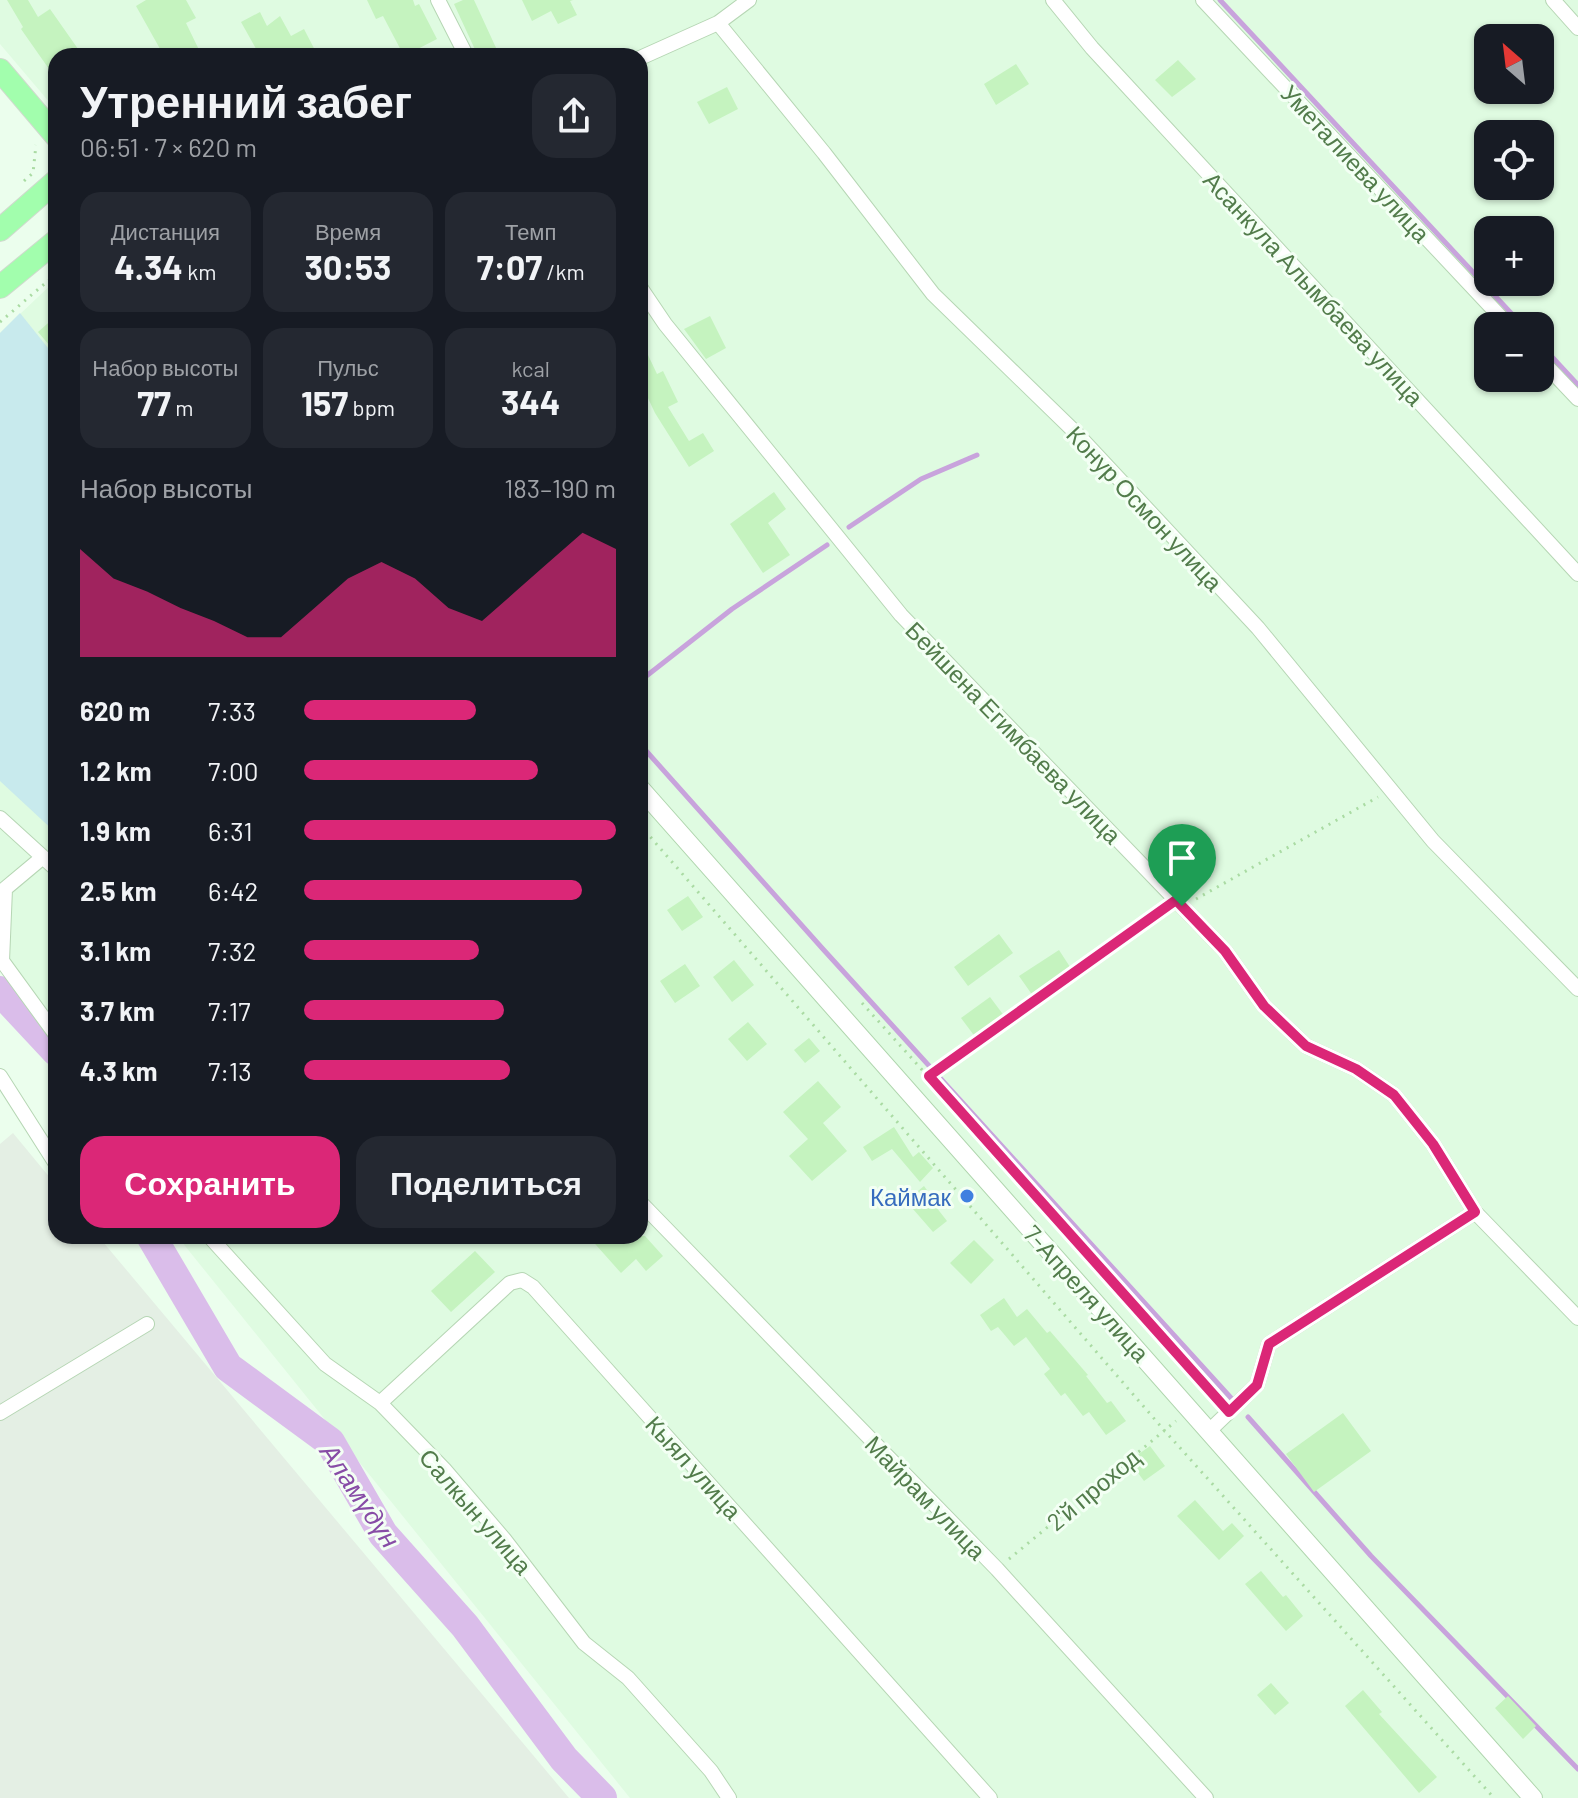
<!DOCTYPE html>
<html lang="ru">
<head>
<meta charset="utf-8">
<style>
	:root { --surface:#171b24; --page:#242831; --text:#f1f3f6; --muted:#9ea1a6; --accent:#db2777 }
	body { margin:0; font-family:Barlow,sans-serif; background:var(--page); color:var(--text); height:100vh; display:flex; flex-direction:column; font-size:30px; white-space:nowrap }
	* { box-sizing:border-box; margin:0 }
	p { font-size:26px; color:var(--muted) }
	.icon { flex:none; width:44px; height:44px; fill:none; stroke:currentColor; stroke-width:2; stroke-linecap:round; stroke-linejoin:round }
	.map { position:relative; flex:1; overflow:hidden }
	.drawer { position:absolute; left:48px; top:48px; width:600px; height:1196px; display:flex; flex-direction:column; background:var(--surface); border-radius:24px; box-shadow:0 2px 6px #0004 }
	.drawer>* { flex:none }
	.needle { width:52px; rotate:332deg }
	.buttons { position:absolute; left:1474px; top:24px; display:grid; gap:16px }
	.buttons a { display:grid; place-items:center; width:80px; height:80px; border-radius:16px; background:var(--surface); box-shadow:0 2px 6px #0004; font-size:40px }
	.pin { position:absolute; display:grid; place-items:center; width:68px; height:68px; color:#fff; margin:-82px -34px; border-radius:50% 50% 50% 0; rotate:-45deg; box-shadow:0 0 8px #0007 }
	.pin .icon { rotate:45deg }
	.round { display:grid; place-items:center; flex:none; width:84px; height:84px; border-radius:24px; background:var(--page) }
	.summary { display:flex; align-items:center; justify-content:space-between; height:136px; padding:0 32px }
	h1 { font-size:44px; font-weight:700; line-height:60px }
	.metrics { display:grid; grid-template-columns:repeat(3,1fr); gap:12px; height:136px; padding:8px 32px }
	.metrics div { display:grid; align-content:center; border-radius:20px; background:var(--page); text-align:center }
	.metrics b { font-size:34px; font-weight:700 }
	.metrics small { font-size:22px; font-weight:400 }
	.metrics p { font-size:22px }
	.chart { height:224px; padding:16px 32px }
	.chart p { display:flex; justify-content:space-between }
	.chart svg { width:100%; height:144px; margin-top:8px; fill:var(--accent); opacity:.7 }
	.primary-button { display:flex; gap:16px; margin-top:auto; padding:16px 32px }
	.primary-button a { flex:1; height:92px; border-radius:24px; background:var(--accent); color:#fff; font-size:32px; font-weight:700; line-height:92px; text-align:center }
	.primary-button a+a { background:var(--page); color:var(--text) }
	ul { padding:0 32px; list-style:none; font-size:26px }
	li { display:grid; grid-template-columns:128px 96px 1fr; align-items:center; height:60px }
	li i { height:20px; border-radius:10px; background:var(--accent) }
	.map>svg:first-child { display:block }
	.residential { fill:#dffbe1; fill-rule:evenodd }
	.industrial { fill:#e4efe4 }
	.green { fill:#c8eaed }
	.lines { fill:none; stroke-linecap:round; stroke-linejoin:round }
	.stream { stroke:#c8a3dc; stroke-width:5 }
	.river { stroke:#dabdea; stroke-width:30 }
	.building { fill:#c5f3bf }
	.street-casing { stroke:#b6d6b4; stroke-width:16 }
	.secondary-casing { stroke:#afd5ad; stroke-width:20 }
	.primary-casing { stroke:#cfdacd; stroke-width:24 }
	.path { stroke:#aadba3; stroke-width:3; stroke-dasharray:2 6; stroke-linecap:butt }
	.street { stroke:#fff; stroke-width:14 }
	.secondary { stroke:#fff; stroke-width:18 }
	.primary { stroke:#a2fead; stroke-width:22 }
	.route-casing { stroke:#fff; stroke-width:16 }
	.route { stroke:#db2777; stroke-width:10 }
	.shop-dot { fill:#3f7fe0; stroke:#f3fff4; stroke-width:3 }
	.labels { text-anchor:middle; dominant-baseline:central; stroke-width:6; stroke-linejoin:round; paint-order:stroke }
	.street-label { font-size:24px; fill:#527c4b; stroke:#f3fff4 }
	.shop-label { font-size:24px; fill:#366cbe; stroke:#f3fff4; text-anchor:end }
	.water-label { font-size:26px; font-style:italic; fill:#874ca6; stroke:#f3fff4 }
</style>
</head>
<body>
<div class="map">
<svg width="1578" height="1798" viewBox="0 0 1578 1798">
	<rect width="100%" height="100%" fill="#ebfeed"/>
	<!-- residential -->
	<path class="residential" d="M0,0H1578V1798H630L177,1236H640V56H56V110L0,44ZM1488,38H1540V90H1488ZM1488,134H1540V186H1488ZM1488,230H1540V282H1488ZM1488,326H1540V378H1488Z
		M56,280V1043L0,953V333Z"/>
	<!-- industrial -->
	<path class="industrial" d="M13,1133L56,1185V1236H98L569,1798H0V1144Z"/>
	<!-- green -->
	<path class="green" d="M20,313L56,358V833L0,781V333Z"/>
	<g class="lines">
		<!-- stream -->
		<path class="stream" d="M1220,0L1523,326
			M1540,344L1578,385
			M849,527L921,479L977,455
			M640,681L732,609L827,545
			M640,744L822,948L1232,1399
			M1248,1417L1371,1556L1578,1769"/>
		<!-- river -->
		<path class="river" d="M0,991L56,1051
			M151,1236L228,1367L330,1442L383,1534L465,1626L564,1759L602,1798"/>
	</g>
	<!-- building -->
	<path class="building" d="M7,0H28L38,17L50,9L83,56H56V79L21,29L23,27Z
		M146,0H186L196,18L186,23L202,56H164L136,6Z
		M367,0H413L415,6L419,4L437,39L404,56L383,16L376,19Z
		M463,0H474L497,50L478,56L454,4Z
		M522,0H573L570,1L577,15L558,24L551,11L532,21Z
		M260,12L267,26L280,16L291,36L304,29L318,56H260L241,22Z
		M1178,60L1196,79L1172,97L1155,80Z
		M1016,64L1029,84L996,105L984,84Z
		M727,87L738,109L709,124L697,102Z
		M56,316V353L38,332Z
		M710,316L726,348L706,359L684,329Z
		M640,338L657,374L663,371L678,402L668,407L689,441L703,433L714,451L689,467L655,413L640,381Z
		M774,492L786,509L768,523L790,555L763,573L730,524Z
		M688,896L703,917L682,931L667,910Z
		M999,934L1013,953L968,986L954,967Z
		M1059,950L1072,970L1033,996L1019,976Z
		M734,960L754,985L732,1002L713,977Z
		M685,964L700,986L675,1003L660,981Z
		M990,997L1005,1017L976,1038L961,1018Z
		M748,1022L767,1044L747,1061L728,1039Z
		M809,1038L820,1051L805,1063L794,1050Z
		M818,1081L841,1107L823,1123L847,1151L812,1181L789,1156L808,1139L783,1112Z
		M894,1127L913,1157L919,1152L933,1168L920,1182L892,1149L872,1161L863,1147Z
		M924,1186L935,1201L933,1203L947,1221L933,1232L906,1201Z
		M588,1236H645L663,1256L646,1271L636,1259L621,1273Z
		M974,1240L994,1260L971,1284L950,1263Z
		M475,1251L495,1272L451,1312L431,1291Z
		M1004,1298L1017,1317L1027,1309L1047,1333L1050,1331L1088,1375L1086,1376L1107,1403L1111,1401L1126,1421L1106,1435L1089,1412L1083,1416L1065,1393L1061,1396L1044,1374L1050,1369L1026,1337L1014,1346L998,1327L991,1331L980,1315Z
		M1343,1413L1371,1451L1314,1492L1286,1454Z
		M1150,1446L1165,1466L1144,1481L1129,1461Z
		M1195,1500L1223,1531L1232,1523L1244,1536L1219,1560L1177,1516Z
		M1261,1571L1283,1597L1286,1595L1303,1616L1286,1631L1245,1584Z
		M1271,1683L1289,1703L1275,1715L1257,1695Z
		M1363,1690L1382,1712L1379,1714L1437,1777L1419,1793L1345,1706Z
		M1508,1696L1536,1726L1523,1739L1495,1708Z"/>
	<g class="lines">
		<!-- street casing -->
		<g class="street-casing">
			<path id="street" d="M438,0L466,55
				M1053,0L1092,48L1578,574
				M1203,0L1509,326
				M1553,0L1578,28
				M718,23L824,153L933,294L1077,434L1258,628L1433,841L1578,989
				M640,58L718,23L749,0
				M640,287L665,324L901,615L1225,951L1264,1006L1306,1046L1356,1069L1394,1095L1433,1144L1475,1212L1578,1318
				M1540,359L1578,399
				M0,818L56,869
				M0,893L43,857
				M0,958L56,1035
				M2,961L5,889
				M0,1076L56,1164
				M640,1202L997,1569L1206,1798
				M209,1236L325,1364L380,1403L444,1469L504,1539L584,1643L628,1678L711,1771L729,1798
				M380,1403L510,1283L522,1280L533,1287L990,1798
				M0,1413L147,1324
				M1209,1431L1257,1385L1269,1344L1475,1212"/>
		</g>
		<!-- secondary casing -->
		<g class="secondary-casing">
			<path id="secondary" d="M640,788L1533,1798"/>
		</g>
		<!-- primary casing -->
		<g class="primary-casing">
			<path id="primary" d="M0,70L56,136
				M0,230L56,181
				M0,287L56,241"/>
		</g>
		<!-- path -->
		<path class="path" d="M24,181L33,173L36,145
			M0,322L56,274
			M640,825L1164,1430L1494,1798
			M1196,899L1378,797
			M862,1003L1219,1400
			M929,1076L1164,909
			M1009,1559L1176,1421"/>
		<!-- street -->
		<use href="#street" class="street"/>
		<!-- secondary -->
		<use href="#secondary" class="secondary"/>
		<!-- primary -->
		<use href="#primary" class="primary"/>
	</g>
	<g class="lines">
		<!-- route casing -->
		<g class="route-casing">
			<path id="route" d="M1176,900L1225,951L1264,1006L1306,1046L1356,1069L1394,1095L1433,1144L1475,1212L1269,1344L1257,1385L1229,1412L929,1076Z"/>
		</g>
		<!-- route -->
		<use href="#route" class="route"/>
	</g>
	<!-- markers -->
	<circle class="shop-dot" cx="967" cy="1196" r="8"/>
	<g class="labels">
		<!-- street labels -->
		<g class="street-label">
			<text transform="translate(1356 163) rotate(47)">Уметалиева улица</text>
			<text transform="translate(1314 288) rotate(47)">Асанкула Алымбаева улица</text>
			<text transform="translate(1145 508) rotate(47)">Конур Осмон улица</text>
			<text transform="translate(1014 732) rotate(46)">Бейшена Егимбаева улица</text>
			<text transform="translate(1087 1293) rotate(48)">7-Апреля улица</text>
			<text transform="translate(694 1467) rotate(48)">Кыял улица</text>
			<text transform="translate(1093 1489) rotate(-40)">2'й проход</text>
			<text transform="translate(926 1497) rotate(46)">Майрам улица</text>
			<text transform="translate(476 1511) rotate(49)">Салкын улица</text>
		</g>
		<!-- shop labels -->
		<g class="shop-label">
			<text x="951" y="1196">Каймак</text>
		</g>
		<!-- water labels -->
		<g class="water-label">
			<text transform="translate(361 1495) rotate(56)">Аламүдүн</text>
		</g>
	</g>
</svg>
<div class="buttons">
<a><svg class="needle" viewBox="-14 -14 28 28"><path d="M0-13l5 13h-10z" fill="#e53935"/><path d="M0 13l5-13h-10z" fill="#9ea1a6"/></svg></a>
<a><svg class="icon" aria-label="locate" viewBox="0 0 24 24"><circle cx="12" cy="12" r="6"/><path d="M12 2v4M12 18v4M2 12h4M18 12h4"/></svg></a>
<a>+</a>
<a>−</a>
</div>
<div class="pin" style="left:1182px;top:906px;background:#1e9e55"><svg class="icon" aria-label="arrive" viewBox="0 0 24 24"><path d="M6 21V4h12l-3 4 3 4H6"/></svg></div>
<section class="drawer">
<div class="summary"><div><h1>Утренний забег</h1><p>06:51 · 7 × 620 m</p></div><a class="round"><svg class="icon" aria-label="share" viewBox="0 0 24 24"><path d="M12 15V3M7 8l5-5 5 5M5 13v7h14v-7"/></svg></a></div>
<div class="metrics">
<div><p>Дистанция</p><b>4.34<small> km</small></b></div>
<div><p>Время</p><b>30:53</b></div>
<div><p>Темп</p><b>7:07<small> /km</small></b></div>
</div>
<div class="metrics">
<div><p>Набор высоты</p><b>77<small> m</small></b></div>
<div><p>Пульс</p><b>157<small> bpm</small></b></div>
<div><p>kcal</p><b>344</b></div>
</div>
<div class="chart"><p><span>Набор высоты</span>183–190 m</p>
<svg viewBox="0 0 160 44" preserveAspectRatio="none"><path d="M0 44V11L10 20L20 24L30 29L40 33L50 38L60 38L70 29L80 20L90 15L100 20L110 29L120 33L130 24L140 15L150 6L160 11V44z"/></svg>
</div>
<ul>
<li><b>620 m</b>7:33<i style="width:55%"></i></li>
<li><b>1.2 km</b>7:00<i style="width:75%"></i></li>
<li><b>1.9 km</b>6:31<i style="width:100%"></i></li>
<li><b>2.5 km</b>6:42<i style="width:89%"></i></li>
<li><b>3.1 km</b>7:32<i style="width:56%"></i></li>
<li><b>3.7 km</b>7:17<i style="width:64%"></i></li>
<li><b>4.3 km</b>7:13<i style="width:66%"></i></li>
</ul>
<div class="primary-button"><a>Сохранить</a><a>Поделиться</a></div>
</section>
</div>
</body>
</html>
